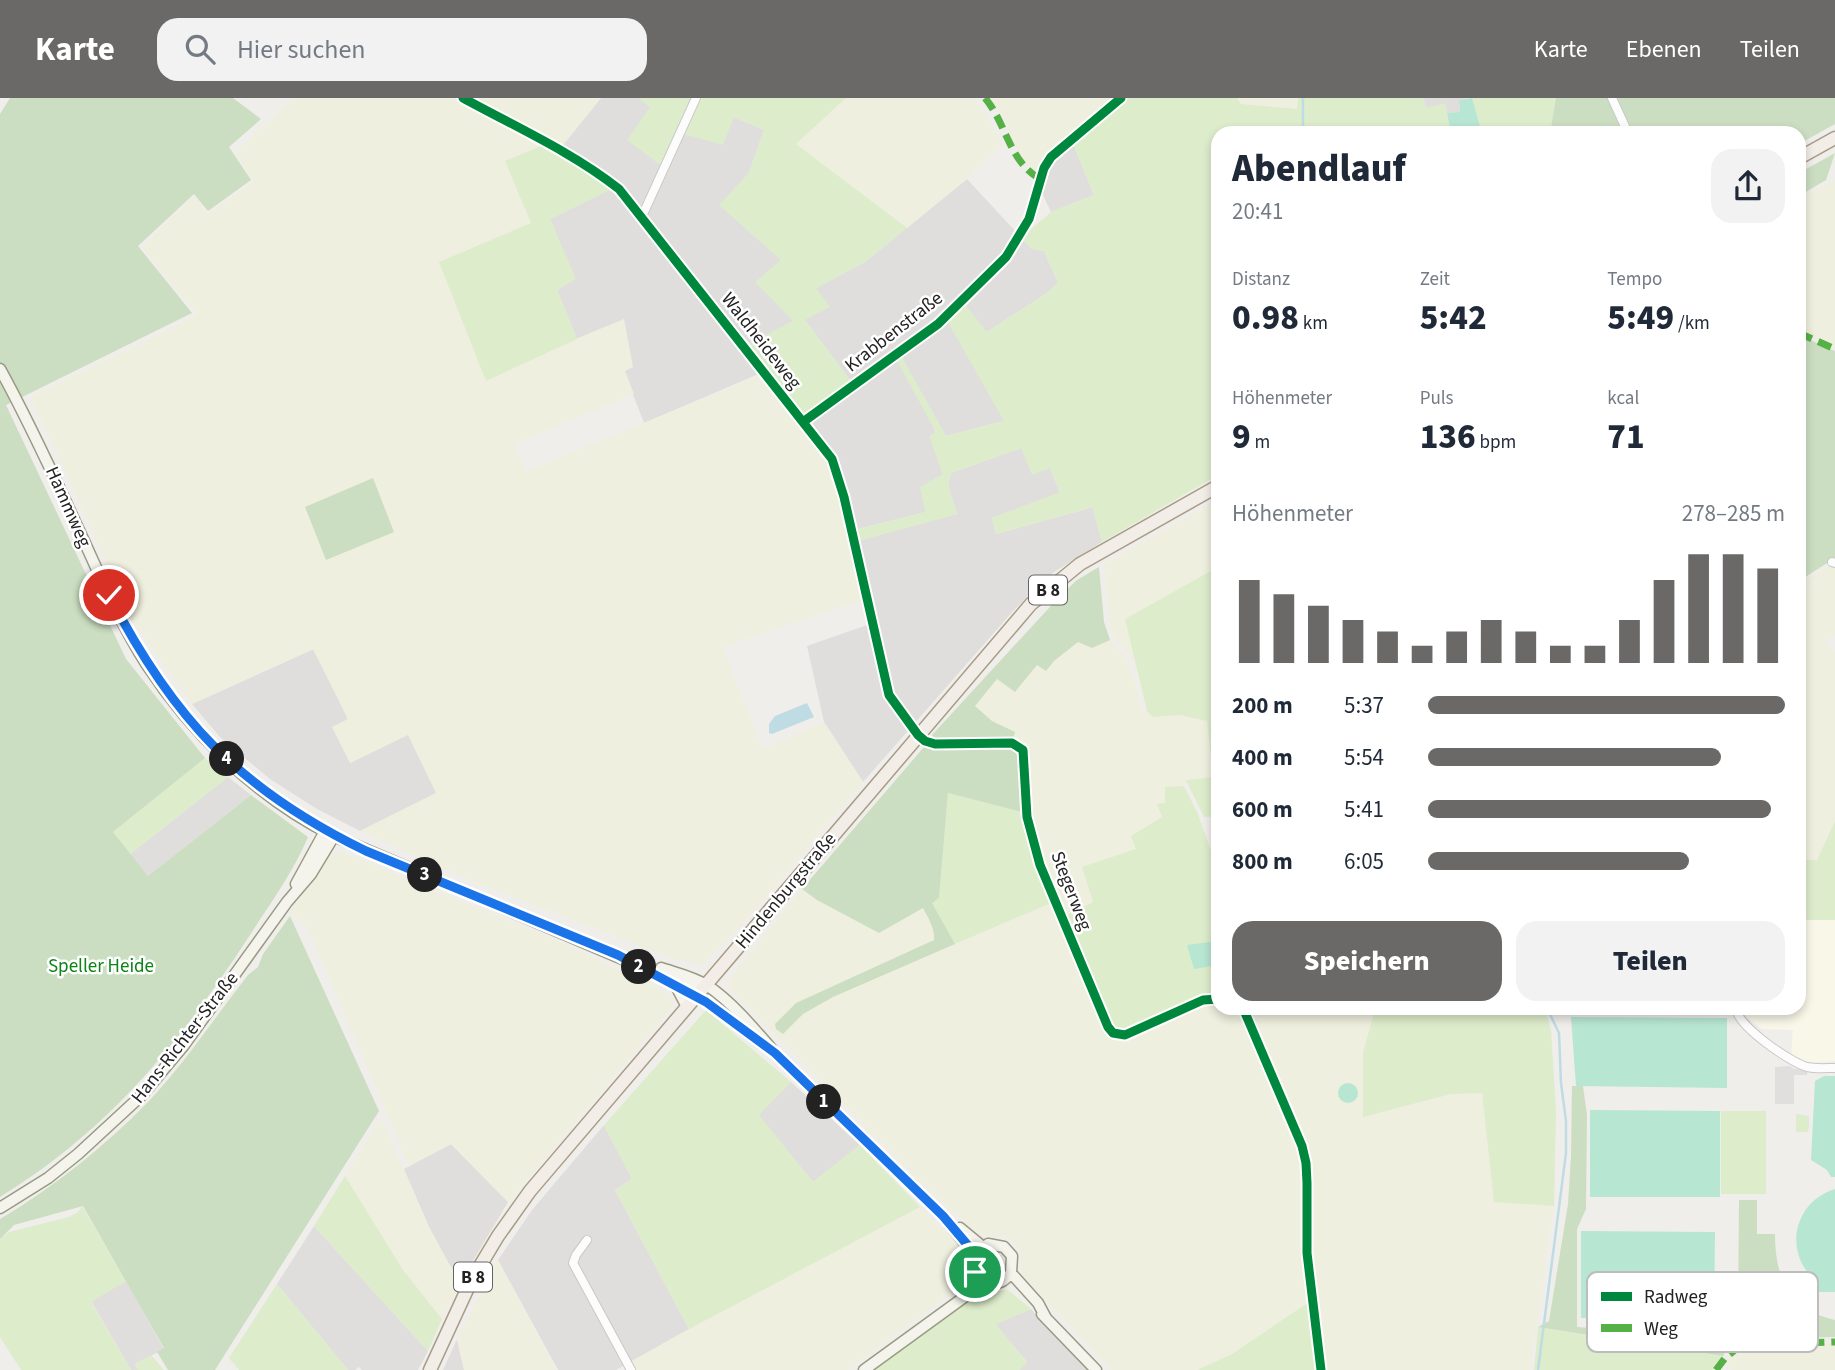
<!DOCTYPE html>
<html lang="de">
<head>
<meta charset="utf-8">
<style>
	:root { --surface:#fff; --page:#f2f2f3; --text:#1f2937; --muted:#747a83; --accent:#6a6968 }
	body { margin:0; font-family:"Source Sans 3",sans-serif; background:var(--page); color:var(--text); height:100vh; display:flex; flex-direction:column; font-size:26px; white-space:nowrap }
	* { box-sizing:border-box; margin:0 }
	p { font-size:23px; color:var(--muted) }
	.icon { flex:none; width:38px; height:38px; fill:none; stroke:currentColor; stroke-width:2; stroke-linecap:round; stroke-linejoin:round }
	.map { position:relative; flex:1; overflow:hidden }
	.side { position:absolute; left:1211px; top:28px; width:595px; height:889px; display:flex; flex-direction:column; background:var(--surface); border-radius:21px; box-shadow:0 4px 10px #0003 }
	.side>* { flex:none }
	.pin { position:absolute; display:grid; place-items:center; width:60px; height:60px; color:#fff; margin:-30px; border:4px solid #fff; border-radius:50%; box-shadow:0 2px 7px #0007 }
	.km { position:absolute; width:35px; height:35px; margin:-18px; border-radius:50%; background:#222; color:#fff; font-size:19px; line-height:35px; text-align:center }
	.round { display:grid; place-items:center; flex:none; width:74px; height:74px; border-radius:21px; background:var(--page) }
	.summary { display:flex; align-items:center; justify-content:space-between; height:119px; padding:0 21px }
	h1 { font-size:38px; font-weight:800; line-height:52px }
	.metrics { display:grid; grid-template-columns:repeat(3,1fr); gap:10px; height:119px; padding:7px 21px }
	.metrics div { display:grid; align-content:center }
	.metrics b { font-size:35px; font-weight:800 }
	.metrics small { font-size:19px; font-weight:400 }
	.metrics p { font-size:19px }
	.chart { height:196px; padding:14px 21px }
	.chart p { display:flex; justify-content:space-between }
	.chart svg { width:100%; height:126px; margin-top:7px; stroke:var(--accent); stroke-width:6 }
	.cta { display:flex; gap:14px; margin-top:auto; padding:14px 21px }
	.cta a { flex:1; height:80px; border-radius:21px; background:var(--accent); color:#fff; font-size:28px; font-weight:800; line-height:80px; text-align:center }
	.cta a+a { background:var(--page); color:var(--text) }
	ul { padding:0 21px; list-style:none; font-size:23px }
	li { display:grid; grid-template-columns:112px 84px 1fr; align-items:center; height:52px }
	li i { height:18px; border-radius:9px; background:var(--accent) }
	header { display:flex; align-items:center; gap:42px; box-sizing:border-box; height:98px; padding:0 35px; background:var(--accent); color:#fff }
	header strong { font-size:33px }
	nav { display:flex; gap:38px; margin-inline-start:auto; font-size:24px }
	.search { width:490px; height:63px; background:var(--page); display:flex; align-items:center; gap:18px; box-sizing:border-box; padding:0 24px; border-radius:21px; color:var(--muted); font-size:26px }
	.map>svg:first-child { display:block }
	.residential { fill:#dfdedc }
	.education { fill:#f8f7e8 }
	.farmland { fill:#efefdf }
	.grass { fill:#ddeccb }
	.forest { fill:#cbdec1 }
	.pitch { fill:#b7e6d2 }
	.parking { fill:#e0dfde }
	.water { fill:#bfdbe3 }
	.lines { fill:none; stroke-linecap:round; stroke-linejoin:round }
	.stream { stroke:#bfdbe3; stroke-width:2.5 }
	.street-casing { stroke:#c9c8c7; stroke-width:10 }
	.secondary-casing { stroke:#999a82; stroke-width:13 }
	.primary-casing { stroke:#a79c86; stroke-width:15 }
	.street { stroke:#fdfcfc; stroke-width:8 }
	.secondary { stroke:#f4f4ed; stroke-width:10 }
	.primary { stroke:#f3ede7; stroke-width:12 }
	.quiet { stroke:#55b145; stroke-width:7; stroke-dasharray:14 7; stroke-linecap:butt }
	.cycleway-casing { stroke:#fff; stroke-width:13 }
	.cycleway { stroke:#00873e; stroke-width:9 }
	.route-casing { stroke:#fff; stroke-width:14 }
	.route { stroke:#1a73e8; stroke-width:9 }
	.labels { text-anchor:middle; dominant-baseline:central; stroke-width:5; stroke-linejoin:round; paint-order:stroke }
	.shield { fill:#fff; stroke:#646464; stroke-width:2 }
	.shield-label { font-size:18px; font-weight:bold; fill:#222 }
	.street-label { font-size:19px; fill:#222; stroke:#fff }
	.park-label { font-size:19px; fill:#0c8416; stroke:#fff }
	.key { fill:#fff; stroke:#bdbdbd; stroke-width:2 }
	.key-label { font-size:19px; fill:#222 }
</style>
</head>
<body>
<header>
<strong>Karte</strong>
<div class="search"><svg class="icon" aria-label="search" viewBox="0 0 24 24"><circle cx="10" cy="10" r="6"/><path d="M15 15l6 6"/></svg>Hier suchen</div>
<nav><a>Karte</a><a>Ebenen</a><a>Teilen</a></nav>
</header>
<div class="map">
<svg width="1835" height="1272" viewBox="0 0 1835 1272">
	<rect width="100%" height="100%" fill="#f0eeeb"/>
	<!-- residential -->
	<path class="residential" d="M601,0H639L651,9L628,42L666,71L683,36L734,19L764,32L749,75L720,107L781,162L794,223L749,246L768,272L644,325L624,273V222L577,241L557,192L575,181L550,121L619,87L597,68L563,47Z
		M1423,0H1468L1459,2L1460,14L1447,15L1445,6L1426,10Z
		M1073,45L1094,97L1051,114L1042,95L1047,75L1052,62Z
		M967,81L1032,151L1044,153L1058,185L1047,195L987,234L1004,323L946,338L901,259L936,335L930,339L943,376L926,414L846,434L828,361L798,324L853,286L804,221L816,190L865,164Z
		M1021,350L1050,370L1060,395L992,420L996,436L1093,409L1102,444L1054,474L1014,512L863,684L824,624L807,548L867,527L849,445L957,416L948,387L951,375Z
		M314,551L348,621L350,665L408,636L437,695L360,733L317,711L270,681L220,639L192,606Z
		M228,679L251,697L148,778L130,756Z
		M791,984L860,1047L813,1084L758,1017Z
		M604,1027L632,1081L615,1092L689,1231L616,1272H558L498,1162L532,1112Z
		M451,1046L508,1104L461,1183L449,1166L429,1129L404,1071Z
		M314,1128L428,1253L418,1272H362L359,1269L355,1272H348L277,1186Z
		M126,1183L164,1251L135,1266L138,1272H131L91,1203Z
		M1031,1211L1088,1272H1019L1027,1264L995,1226Z
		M457,1241L464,1272H443Z"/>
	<!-- education -->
	<path class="education" d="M1799,822H1835V963L1811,965L1791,957L1793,932L1762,931L1745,918V910H1799Z"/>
	<!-- farmland -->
	<path class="farmland" d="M294,0H452L541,48L505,63L531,125L486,278L624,221L633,269L625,273L634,296L514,346L525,374L760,277L828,361L863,502L723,549L762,651L824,624L863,684L754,813L704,866L677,862L482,787L360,733L436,695L408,637L350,665L332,629L348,621L313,551L192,606L132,521L31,299L198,217L142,149L194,98L208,116L254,84L235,54Z
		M474,0H601L563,47Z
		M846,0H975L1003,46L967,81L907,130L796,46Z
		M990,0H1115L1043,63L1040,73H1034L1020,59L1003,20Z
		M1237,0H1298V11L1241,6Z
		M1835,82V249L1799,234V101Z
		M1218,402V469L1125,521L1137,570L1127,553L1111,535L1104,466Z
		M1832,466L1835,467V536L1825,544L1835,555V723L1817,762H1799V487Z
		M1110,542L1127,561L1138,593L1140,614L1147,613L1153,619L1180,617L1207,623L1213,680L1187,682L1184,688L1165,689V706H1158L1162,719L1137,751L1083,769L1093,804L1062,819L1051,792L1029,719L1028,655L1024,648L1013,641L1015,634L992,623L974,608L998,580L1037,566L1046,573L1054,563L1079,544L1092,550Z
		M340,753L558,843L670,896L673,908L508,1104L451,1046L409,1068L307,828L290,815L329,758Z
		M802,791L817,802L923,810L931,826L935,836L934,842L796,905L777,931L782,936L803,916L833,899L1051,805L1108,934L1114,941H1124L1168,920L1208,905L1218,904V910H1239L1301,1055L1305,1089L1303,1140L1309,1204L1232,1256L1197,1272H1112L1022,1176L1021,1156L1015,1145L1005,1138L983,1137L974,1132L921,1084L730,891L728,884L731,878Z
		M1271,910H1375L1363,955L1364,1019L1451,996L1482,995L1494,1103L1554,1108L1530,1272H1325L1312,1169L1308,1068L1249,917Z
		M381,1020L429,1129L449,1166L461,1183L442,1221L403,1172L345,1078Z
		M920,1109L959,1147V1183L950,1196L847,1272H637L632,1263L689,1231Z
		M498,1162L539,1240L558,1272H464L457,1241Z
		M1835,1245V1272H1733L1725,1264L1735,1252L1743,1248Z"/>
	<!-- grass -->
	<path class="grass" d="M639,0H691L661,67L627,42L650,9Z
		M699,0H846L796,46L907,130L865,164L816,190L830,209L805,222L853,286L805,319L748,246L793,223L755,184L781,162L719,107L749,75L764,32L734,19L723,47L683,36Z
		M1127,0H1237L1241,6L1297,11L1298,0H1423L1426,10L1445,5L1451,35H1218V377L1102,444L1092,409L996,436L992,420L1060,394L1050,370L1032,377L1021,350L951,375L948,387L957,416L858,443L855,432L925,414L920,389L943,376L929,338L936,334L896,261L901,258L946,338L1004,323L946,221L964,205L987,234L1047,195L1058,185L1044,153L1032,151L1021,140L1051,114L1094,97L1073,45Z
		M1472,0H1556L1550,35H1482Z
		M541,48L583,70L612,91L550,121L576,181L557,192L577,241L486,283L439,164L531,125L505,63Z
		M1218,469V718L1204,719L1186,682L1213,679L1207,623L1180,617L1153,619L1147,613L1125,521Z
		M205,660L228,679L130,756L113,734Z
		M1184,688L1198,716L1218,773V898L1121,934L1111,927L1062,819L1093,804L1082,769L1136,751L1131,738L1162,719L1157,706L1165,705V689Z
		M948,695L1022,714L1051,805L955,846L931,805L939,800Z
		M1835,723V822H1799V762H1817Z
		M1375,910H1545L1551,932L1556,1013L1554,1108L1494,1104L1482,995L1451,996L1363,1019V955Z
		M706,912L791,984L759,1017L813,1084L860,1047L920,1109L689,1231L615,1092L632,1081L604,1027Z
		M1721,1013H1766V1096H1721Z
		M1796,1016L1809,1018V1030L1807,1034H1796Z
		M345,1078L403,1172L442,1221L428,1253L314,1128Z
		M82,1108L126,1183L91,1204L131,1272H21L0,1239V1141L9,1134L69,1119L78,1114Z
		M277,1186L348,1272H239L229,1260Z
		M1008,1192L1031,1211L996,1226L1027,1265L1019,1272H874L976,1195Z
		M1309,1204L1320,1272H1197L1232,1256Z
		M1538,1229L1723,1258L1713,1272H1534Z
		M151,1257L164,1272H138L135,1267Z"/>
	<!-- forest -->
	<path class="forest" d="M10,0H233L261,21L229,49L251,82L208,113L194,96L138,148L192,215L6,307L126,561L205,660L113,734L148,778L251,697L308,739C293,775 269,807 248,840C179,946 109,1032 0,1099V16Z
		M1556,0H1609L1625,35H1550Z
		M1616,0H1835V26L1799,46V35H1632Z
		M1835,55L1826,82L1799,98V75Z
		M1799,237L1835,253V463L1832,462L1799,483Z
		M373,380L394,434L326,462L305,409Z
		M1099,469L1104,524L1110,542L1092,550L1078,544L1054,563L1046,573L1037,567L1015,594L997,581L975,608L992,623L1015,634L1013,641H934L932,637L1060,498L1077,482Z
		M924,649L1007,650L1016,653L1020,658L1022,714L948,695L939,800L932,805L955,846L833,899L803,916L783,936L776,931L775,926L796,905L934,842C935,830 928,820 923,810L879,835L817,802L802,791Z
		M290,818L379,1013L215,1272H168L157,1254L164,1250L83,1108L14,1127L0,1141V1121C54,1089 104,1049 148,1004C185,965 215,919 248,877L258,869L263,856Z
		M1572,988H1583L1587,1017L1586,1111L1577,1131V1229L1717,1239C1731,1236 1734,1229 1738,1216L1739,1102H1757V1136H1775C1775,1180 1789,1212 1835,1222V1239L1732,1241L1723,1258L1538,1229L1549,1223L1568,1106L1571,1058Z"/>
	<!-- pitch -->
	<path class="pitch" d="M1472,0L1482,35H1451L1447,15L1460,14L1459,2Z
		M1218,843V867L1194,871L1187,847Z
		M1571,919L1727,920V990L1576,988Z
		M1824,978H1835V1079H1831L1827,1072L1811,1062L1815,983Z
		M1338 995a10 10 0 1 1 20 0a10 10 0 1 1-20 0Z
		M1590,1012L1720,1013V1099H1590Z
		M1835,1091V1194H1810V1184L1816,1183C1783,1155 1793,1104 1835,1091Z
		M1581,1133L1715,1134L1714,1221L1581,1220Z"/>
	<!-- parking -->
	<path class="parking" d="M1790,968L1794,971H1807V977H1794V1006H1775V969Z"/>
	<!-- water -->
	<path class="water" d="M807,605L814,619L772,636L769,635V626L775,618Z"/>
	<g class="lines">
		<!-- stream -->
		<path class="stream" d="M1303,0V35
			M1538,1272L1566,1055V1023L1561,985L1559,935L1547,910"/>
		<!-- street casing -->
		<g class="street-casing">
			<path id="street" d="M463,0C516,29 572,54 619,91L832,361L844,399L889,597L918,637L925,643L935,646L1012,645L1023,652L1027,719L1040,767L1108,929L1113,935L1125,937L1203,902L1218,901
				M1612,0L1628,35
				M640,118L644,114L696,0
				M803,324L938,226L1006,159L1029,121L1044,70L1051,59L1121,0
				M1832,464L1835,465
				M1243,910L1302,1048L1306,1065L1307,1085V1155L1321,1272
				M1736,910C1737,928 1790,964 1807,969C1816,971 1826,970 1835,970
				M587,1142L576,1157L573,1165L631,1272"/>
		</g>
		<!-- secondary casing -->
		<g class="secondary-casing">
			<path id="secondary" d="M0,271C31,327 57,385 84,443C103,485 122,528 147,567C193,637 259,701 334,738L700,894
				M296,786L325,733
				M661,870C676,875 694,879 708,888C732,904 756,933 775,955L943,1118L975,1158
				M677,890L687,909
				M688,896L706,904L761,945
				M0,1110L48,1080L78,1056L142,997L184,947L287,804L311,776L334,738
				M960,1130L983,1149
				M1011,1175C1001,1189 985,1189 975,1174V1158L988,1146L1004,1149L1012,1158L1011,1175L1038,1205L1046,1220
				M1042,1216L1096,1272
				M864,1272L985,1184"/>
		</g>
		<!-- primary casing -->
		<g class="primary-casing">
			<path id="primary" d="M1799,60L1835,40
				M430,1272L471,1183L498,1138L530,1093L1031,506L1080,466L1218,388"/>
		</g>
		<!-- street -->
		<use href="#street" class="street"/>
		<!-- secondary -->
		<use href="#secondary" class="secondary"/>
		<!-- primary -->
		<use href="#primary" class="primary"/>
		<!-- quiet -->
		<path class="quiet" d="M985,0C1007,26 1009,65 1042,82
			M1799,235L1835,251
			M1716,1272L1725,1260L1741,1247L1835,1244"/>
		<!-- cycleway casing -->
		<g class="cycleway-casing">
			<path id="cycleway" d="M463,0C516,29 572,54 619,91L832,361L844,399L889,597L918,637L925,643L935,646L1012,645L1023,652L1027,719L1040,767L1108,929L1113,935L1125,937L1203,902L1218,901
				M803,324L938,226L1006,159L1029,121L1044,70L1051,59L1121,0
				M1243,910L1302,1048L1306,1065L1307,1085V1155L1321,1272"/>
		</g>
		<!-- cycleway -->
		<use href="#cycleway" class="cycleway"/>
	</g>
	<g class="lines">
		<!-- route casing -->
		<g class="route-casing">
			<path id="route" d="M109,497C173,621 239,691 366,753L618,857L706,904L775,955L943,1118L971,1151L975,1158V1174"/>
		</g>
		<!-- route -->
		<use href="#route" class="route"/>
	</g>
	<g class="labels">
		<!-- shield labels -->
		<g class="shield">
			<rect x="1029" y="477.5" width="38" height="29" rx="5"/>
			<rect x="454" y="1164.5" width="38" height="29" rx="5"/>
		</g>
		<g class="shield-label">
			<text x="1048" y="492">B 8</text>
			<text x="473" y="1179">B 8</text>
		</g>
		<!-- street labels -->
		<g class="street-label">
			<text transform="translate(894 234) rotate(-38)">Krabbenstraße</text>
			<text transform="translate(761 243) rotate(52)">Waldheideweg</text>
			<text transform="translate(68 409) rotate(66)">Hammweg</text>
			<text transform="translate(786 793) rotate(-50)">Hindenburgstraße</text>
			<text transform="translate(1071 793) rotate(69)">Stegerweg</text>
			<text transform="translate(185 940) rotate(-52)">Hans-Richter-Straße</text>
		</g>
		<!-- park labels -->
		<g class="park-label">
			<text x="101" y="868">Speller Heide</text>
		</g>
	</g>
	<!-- legend -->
	<rect x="1587" y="1174" width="231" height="80" rx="10" class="key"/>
	<rect x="1601" y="1194" width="31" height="9" fill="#00873e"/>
	<rect x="1601" y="1226" width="31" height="8" fill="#55b145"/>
	<g class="key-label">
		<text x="1644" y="1205">Radweg</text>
		<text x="1644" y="1237">Weg</text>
	</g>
</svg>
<div class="pin" style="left:975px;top:1174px;background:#1e9e55"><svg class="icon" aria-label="arrive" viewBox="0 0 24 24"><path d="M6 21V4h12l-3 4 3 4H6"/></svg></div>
<div class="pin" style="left:109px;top:497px;background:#d93025"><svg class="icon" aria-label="check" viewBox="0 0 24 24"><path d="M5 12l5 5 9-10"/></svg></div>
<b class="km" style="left:824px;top:1004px">1</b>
<b class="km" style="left:639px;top:869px">2</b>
<b class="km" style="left:425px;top:777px">3</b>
<b class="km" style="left:227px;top:661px">4</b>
<section class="side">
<div class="summary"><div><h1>Abendlauf</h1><p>20:41</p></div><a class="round"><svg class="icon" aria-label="share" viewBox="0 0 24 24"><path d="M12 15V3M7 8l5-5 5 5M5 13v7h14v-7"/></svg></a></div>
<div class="metrics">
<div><p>Distanz</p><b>0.98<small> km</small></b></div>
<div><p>Zeit</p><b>5:42</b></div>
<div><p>Tempo</p><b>5:49<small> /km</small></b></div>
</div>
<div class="metrics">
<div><p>Höhenmeter</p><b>9<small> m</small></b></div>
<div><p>Puls</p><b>136<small> bpm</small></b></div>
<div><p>kcal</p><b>71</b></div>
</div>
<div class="chart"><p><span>Höhenmeter</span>278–285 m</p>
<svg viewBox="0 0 160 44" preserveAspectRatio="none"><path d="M5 44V15M15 44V20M25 44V24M35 44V29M45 44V33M55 44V38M65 44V33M75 44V29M85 44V33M95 44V38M105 44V38M115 44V29M125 44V15M135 44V6M145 44V6M155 44V11"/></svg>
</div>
<ul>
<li><b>200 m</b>5:37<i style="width:100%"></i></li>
<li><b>400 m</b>5:54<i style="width:82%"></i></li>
<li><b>600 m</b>5:41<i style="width:96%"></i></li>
<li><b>800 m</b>6:05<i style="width:73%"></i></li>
</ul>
<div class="cta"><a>Speichern</a><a>Teilen</a></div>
</section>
</div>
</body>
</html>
